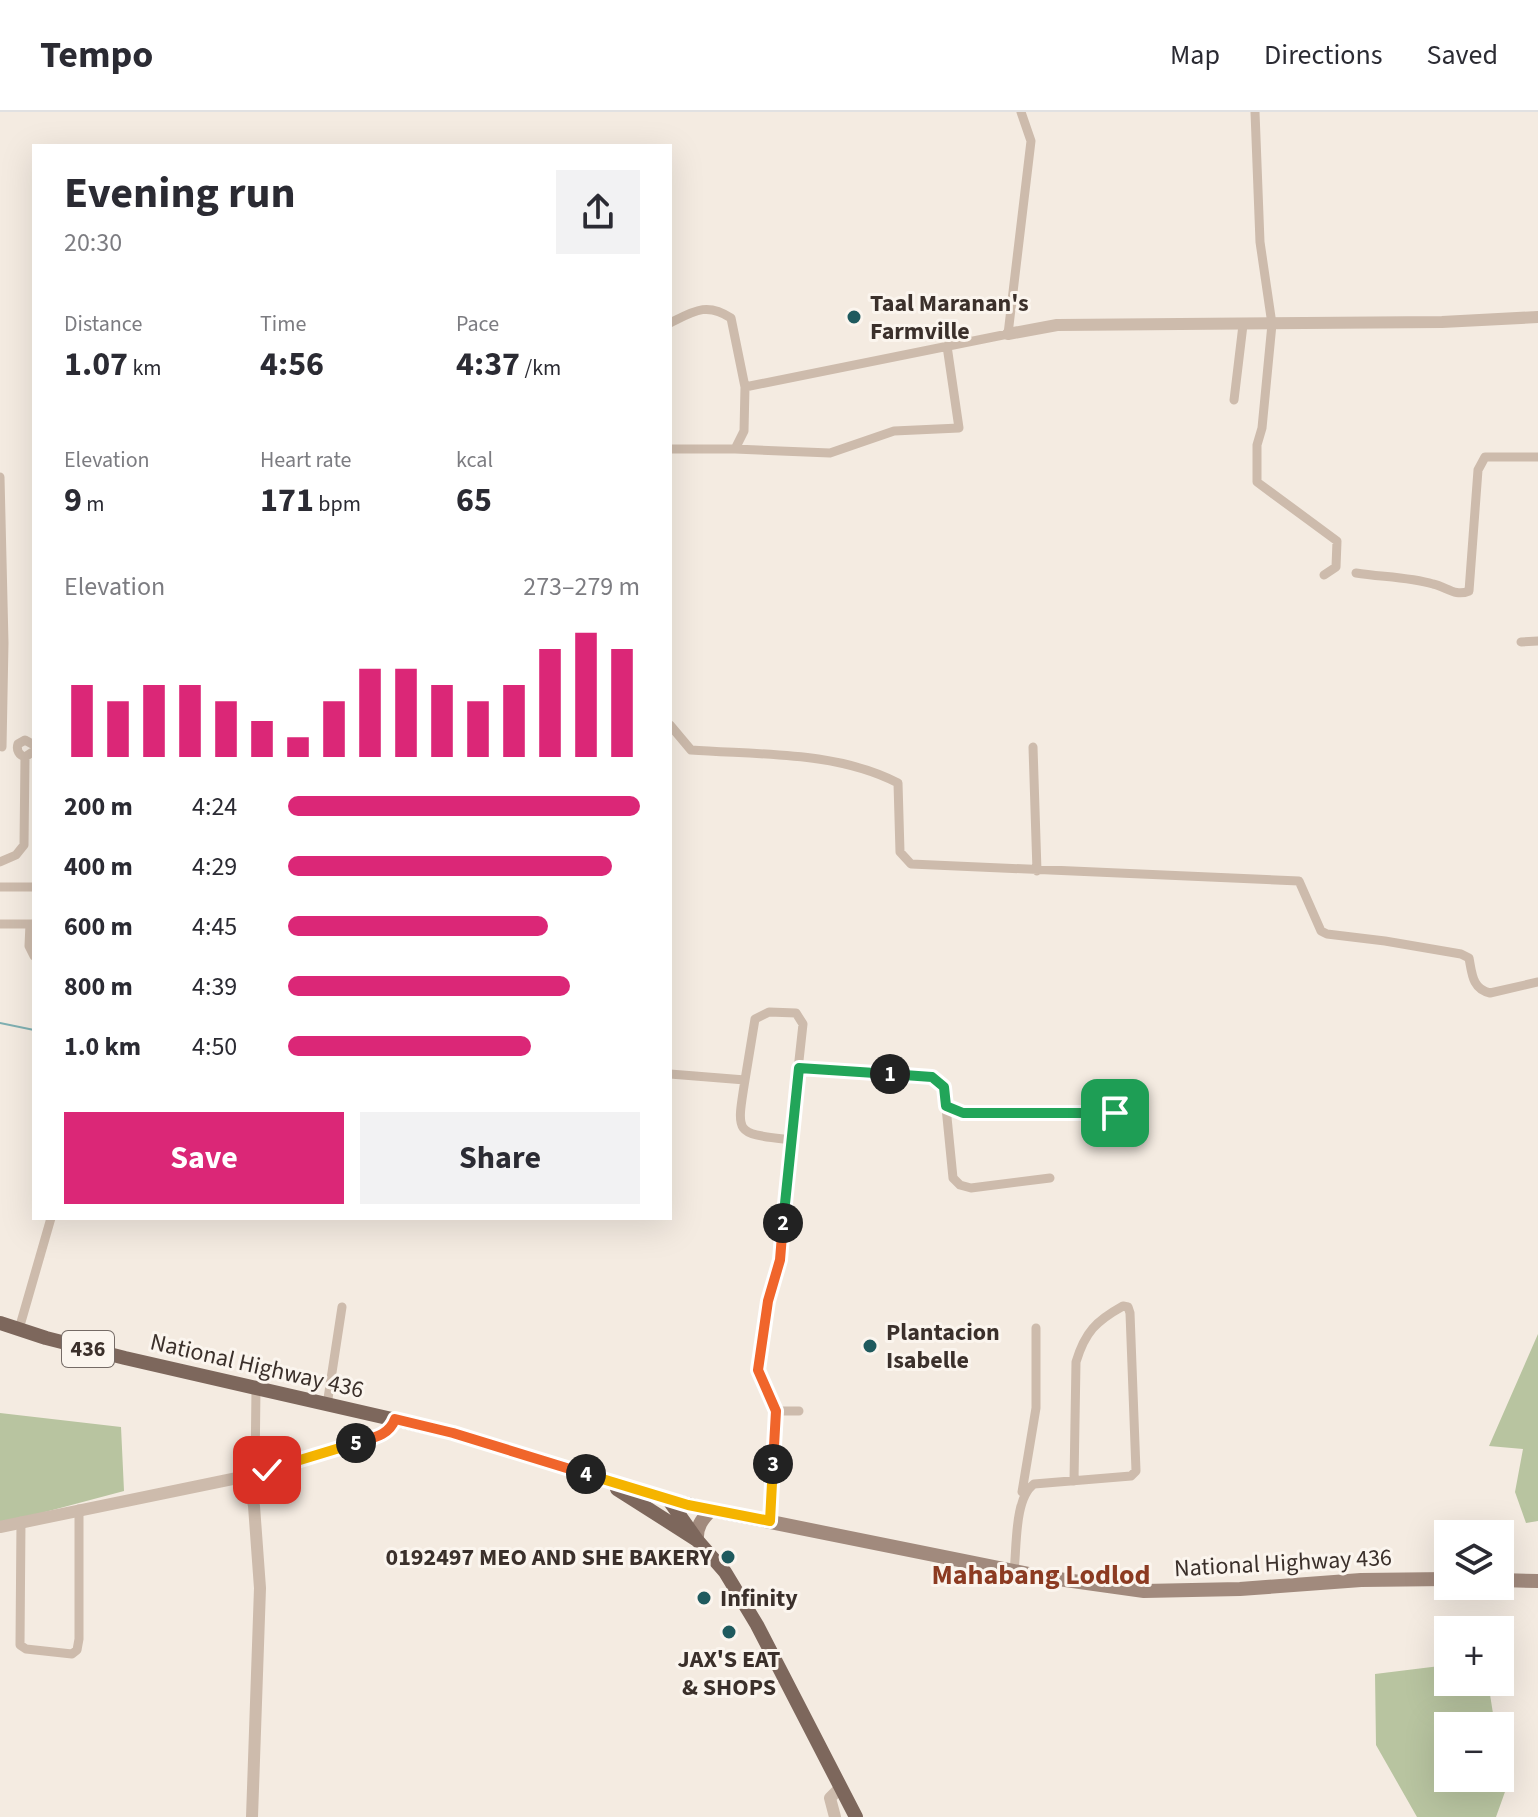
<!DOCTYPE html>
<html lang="en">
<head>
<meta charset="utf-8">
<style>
	:root { --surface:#fff; --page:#f2f2f3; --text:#2b2b33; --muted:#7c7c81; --line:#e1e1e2; --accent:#db2777 }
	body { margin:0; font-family:"Source Sans 3",sans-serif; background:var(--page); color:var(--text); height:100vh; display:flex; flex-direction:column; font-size:30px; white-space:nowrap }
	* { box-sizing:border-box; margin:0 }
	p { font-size:26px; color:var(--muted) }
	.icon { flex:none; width:44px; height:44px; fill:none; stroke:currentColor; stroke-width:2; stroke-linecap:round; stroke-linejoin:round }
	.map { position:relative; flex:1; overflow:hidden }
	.drawer { position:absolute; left:32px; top:32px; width:640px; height:1076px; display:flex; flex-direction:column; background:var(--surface); border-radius:0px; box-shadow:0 8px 32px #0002 }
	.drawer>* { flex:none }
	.fabs { position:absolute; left:1434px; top:1408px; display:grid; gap:16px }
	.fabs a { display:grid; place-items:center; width:80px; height:80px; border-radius:0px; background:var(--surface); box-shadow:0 8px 32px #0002; font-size:40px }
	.pin { position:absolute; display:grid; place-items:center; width:68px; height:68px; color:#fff; margin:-34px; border-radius:16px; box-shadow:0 4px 12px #0006 }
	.km { position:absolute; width:40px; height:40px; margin:-20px; border-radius:50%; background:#222; color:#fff; font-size:22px; line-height:40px; text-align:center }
	.round { display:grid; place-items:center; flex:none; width:84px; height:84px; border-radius:0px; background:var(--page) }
	.head { display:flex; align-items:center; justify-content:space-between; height:136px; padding:0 32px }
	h1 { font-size:44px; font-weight:700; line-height:60px }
	.figures { display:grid; grid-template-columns:repeat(3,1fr); gap:12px; height:136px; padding:8px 32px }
	.figures div { display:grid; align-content:center }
	.figures b { font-size:34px; font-weight:700 }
	.figures small { font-size:22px; font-weight:400 }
	.figures p { font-size:22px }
	.chart { height:224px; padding:16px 32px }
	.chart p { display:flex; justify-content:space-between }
	.chart svg { width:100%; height:144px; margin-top:8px; stroke:var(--accent); stroke-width:6 }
	.primary-button { display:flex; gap:16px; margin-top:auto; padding:16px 32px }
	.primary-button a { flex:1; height:92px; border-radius:0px; background:var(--accent); color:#fff; font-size:32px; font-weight:700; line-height:92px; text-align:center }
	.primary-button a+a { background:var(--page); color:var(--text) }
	ul { padding:0 32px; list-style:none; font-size:26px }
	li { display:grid; grid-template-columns:128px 96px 1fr; align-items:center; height:60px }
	li i { height:20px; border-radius:10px; background:var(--accent) }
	header { display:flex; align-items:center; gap:48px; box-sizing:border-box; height:112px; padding:0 40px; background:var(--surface); border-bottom:2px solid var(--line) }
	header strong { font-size:38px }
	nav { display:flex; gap:44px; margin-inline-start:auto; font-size:28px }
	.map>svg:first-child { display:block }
	.green { fill:#b8c4a0 }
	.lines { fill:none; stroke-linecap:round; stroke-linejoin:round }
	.stream { stroke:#7fb0b2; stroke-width:2 }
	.minor { stroke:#cdbbac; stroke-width:9 }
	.tertiary { stroke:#cdbbac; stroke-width:12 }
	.secondary { stroke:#a18a7d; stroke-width:14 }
	.primary { stroke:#7d675c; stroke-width:14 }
	.split-1-casing { stroke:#fff; stroke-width:16 }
	.split-2-casing { stroke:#fff; stroke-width:16 }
	.split-3-casing { stroke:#fff; stroke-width:16 }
	.split-4-casing { stroke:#fff; stroke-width:16 }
	.split-5-casing { stroke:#fff; stroke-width:16 }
	.split-6-casing { stroke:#fff; stroke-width:16 }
	.split-1 { stroke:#22a559; stroke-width:10 }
	.split-2 { stroke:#22a559; stroke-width:10 }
	.split-3 { stroke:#f0652b; stroke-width:10 }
	.split-4 { stroke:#f5b400; stroke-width:10 }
	.split-5 { stroke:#f0652b; stroke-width:10 }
	.split-6 { stroke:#f5b400; stroke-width:10 }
	.poi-dot { fill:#1f5a5e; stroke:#fbf5ee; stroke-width:3 }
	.labels { text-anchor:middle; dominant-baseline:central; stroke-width:6; stroke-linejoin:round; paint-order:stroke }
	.shield { fill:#fbf5ee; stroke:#756b66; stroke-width:2 }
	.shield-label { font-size:22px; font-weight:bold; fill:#3b302b }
	.poi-label { font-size:24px; font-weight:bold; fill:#3b302b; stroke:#fbf5ee; text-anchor:start }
	.street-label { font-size:24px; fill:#3b302b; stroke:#fbf5ee }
	.quarter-label { font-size:28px; font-weight:bold; fill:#8c3b22; stroke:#fbf5ee }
</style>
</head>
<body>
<header>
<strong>Tempo</strong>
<nav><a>Map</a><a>Directions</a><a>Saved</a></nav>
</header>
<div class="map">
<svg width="1538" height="1705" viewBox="0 0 1538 1705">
	<rect width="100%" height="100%" fill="#f4ebe1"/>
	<!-- green -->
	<path class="green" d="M1538,1222V1409L1526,1411L1515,1380L1523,1337L1489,1334Z
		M0,1301L121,1315L124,1379L0,1412Z
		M1448,1553V1570H1488L1495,1614H1448V1666H1500V1644L1506,1677L1496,1705H1417L1376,1633L1375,1562Z"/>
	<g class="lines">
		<!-- stream -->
		<path class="stream" d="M0,911L34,918"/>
		<!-- minor -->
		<path class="minor" d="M1255,0L1260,130L1272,212L1262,316L1257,333V370L1337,429L1336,455L1324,463
			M670,211C694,199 707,190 731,206L745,275
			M1234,288L1243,213
			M670,337H735L744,319L745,275L1008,222L1031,29L1021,0
			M735,337L830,341L894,319L959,316L947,234
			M0,365L4,531L2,635
			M1356,461C1381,465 1409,465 1433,472C1447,475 1455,485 1469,479L1478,358L1485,345H1538
			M1521,530L1538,529
			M670,613L691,638C759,643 836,639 898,671L900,740L911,752L1299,769L1321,819L1327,822L1385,829L1461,842L1469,846C1472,861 1472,877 1490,881L1538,870
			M34,633L25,628L18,632C16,638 19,643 25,645L34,639
			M1033,635L1037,759
			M0,750L16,743L24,733L25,645
			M0,775H34
			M0,812H34
			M30,812L29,834L34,844
			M799,956L932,965L944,975L953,1066L960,1073L971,1076L1050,1066
			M670,962L745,968L755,907L769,900L796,901L803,912L784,1085L780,1148L768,1189L759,1238L758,1258L776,1299L770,1409
			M745,968C736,1024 735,1021 791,1028
			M946,994L963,1001H1115
			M19,1217L51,1106
			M327,1293L342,1195
			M776,1299H799
			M255,1361L256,1276
			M1022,1380L1036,1296V1216
			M21,1409L20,1533L26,1537L72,1542L77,1538L79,1527V1397
			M1014,1459C1017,1436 1014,1386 1034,1372L1131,1364L1136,1359L1130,1201L1128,1195L1123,1194C1096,1209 1085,1220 1076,1250L1074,1369"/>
		<!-- tertiary -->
		<path class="tertiary" d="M1008,222L1057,213L1442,210L1538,205
			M247,1364L254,1394L260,1476L252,1705
			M0,1415L247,1364L383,1322L392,1316L395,1307
			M835,1705L830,1686L840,1676"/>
		<!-- secondary -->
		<path class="secondary" d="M668,1387L711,1398L1044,1465L1144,1479L1240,1477L1361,1468L1448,1467
			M697,1428C696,1415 702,1407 711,1398
			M1500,1468L1538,1469"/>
		<!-- primary -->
		<path class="primary" d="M0,1211L46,1226L125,1246L453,1321L668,1387L697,1428
			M617,1377L697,1428L725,1460L757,1513L856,1705"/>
	</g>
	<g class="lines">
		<!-- split-1 casing -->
		<g class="split-1-casing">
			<path id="split-1" d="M890,962L932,965L944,975L946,994L963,1001H1115"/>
		</g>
		<!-- split-2 casing -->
		<g class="split-2-casing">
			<path id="split-2" d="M783,1111L799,956L890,962"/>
		</g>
		<!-- split-3 casing -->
		<g class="split-3-casing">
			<path id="split-3" d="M773,1352L776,1299L758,1258L768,1189L780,1148L783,1111"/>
		</g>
		<!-- split-4 casing -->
		<g class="split-4-casing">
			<path id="split-4" d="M586,1362L688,1393L770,1409L773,1352"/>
		</g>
		<!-- split-5 casing -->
		<g class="split-5-casing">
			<path id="split-5" d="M356,1331C372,1326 389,1324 395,1307L453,1321L586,1362"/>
		</g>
		<!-- split-6 casing -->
		<g class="split-6-casing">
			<path id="split-6" d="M267,1358L356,1331"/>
		</g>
		<!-- split-1 -->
		<use href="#split-1" class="split-1"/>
		<!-- split-2 -->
		<use href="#split-2" class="split-2"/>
		<!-- split-3 -->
		<use href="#split-3" class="split-3"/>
		<!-- split-4 -->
		<use href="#split-4" class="split-4"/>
		<!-- split-5 -->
		<use href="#split-5" class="split-5"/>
		<!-- split-6 -->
		<use href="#split-6" class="split-6"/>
	</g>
	<!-- markers -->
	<g class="poi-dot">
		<circle cx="854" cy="205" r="8"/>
		<circle cx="870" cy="1234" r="8"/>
		<circle cx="728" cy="1445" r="8"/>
		<circle cx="704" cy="1486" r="8"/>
		<circle cx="729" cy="1520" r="8"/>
	</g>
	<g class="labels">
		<!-- shield labels -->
		<rect class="shield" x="62" y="1219" width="52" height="36" rx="6"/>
		<g class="shield-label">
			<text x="88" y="1237">436</text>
		</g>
		<!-- poi labels -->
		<g class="poi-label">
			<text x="870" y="191">Taal Maranan's<tspan x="870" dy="28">Farmville</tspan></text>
			<text x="886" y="1220">Plantacion<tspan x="886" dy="28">Isabelle</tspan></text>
			<text x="712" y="1445" text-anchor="end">0192497 MEO AND SHE BAKERY</text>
			<text x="720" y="1486">Infinity</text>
			<text x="729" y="1547" text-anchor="middle">JAX'S EAT<tspan x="729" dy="28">&amp; SHOPS</tspan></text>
		</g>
		<!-- street labels -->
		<g class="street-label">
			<text transform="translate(257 1254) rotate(13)">National Highway 436</text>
			<text transform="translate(1283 1451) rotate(-3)">National Highway 436</text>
		</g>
		<!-- quarter labels -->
		<g class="quarter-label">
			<text x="1041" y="1463">Mahabang Lodlod</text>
		</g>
	</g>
</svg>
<div class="fabs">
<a><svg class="icon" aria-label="layers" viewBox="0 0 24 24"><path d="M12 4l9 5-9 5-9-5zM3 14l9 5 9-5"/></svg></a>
<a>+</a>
<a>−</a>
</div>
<div class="pin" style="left:1115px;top:1001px;background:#1e9e55"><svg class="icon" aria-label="arrive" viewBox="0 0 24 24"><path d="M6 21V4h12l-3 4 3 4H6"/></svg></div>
<div class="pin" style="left:267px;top:1358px;background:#d93025"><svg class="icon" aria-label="check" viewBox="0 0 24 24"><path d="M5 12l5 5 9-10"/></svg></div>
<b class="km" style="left:890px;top:962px">1</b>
<b class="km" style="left:783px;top:1111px">2</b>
<b class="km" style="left:773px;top:1352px">3</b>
<b class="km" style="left:586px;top:1362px">4</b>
<b class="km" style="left:356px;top:1331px">5</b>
<section class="drawer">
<div class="head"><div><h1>Evening run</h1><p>20:30</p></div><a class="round"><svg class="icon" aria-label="share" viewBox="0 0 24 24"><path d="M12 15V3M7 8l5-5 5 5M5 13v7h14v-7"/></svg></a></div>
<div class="figures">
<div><p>Distance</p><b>1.07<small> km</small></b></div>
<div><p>Time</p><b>4:56</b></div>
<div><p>Pace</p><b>4:37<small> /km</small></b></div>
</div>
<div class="figures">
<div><p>Elevation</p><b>9<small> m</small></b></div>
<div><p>Heart rate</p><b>171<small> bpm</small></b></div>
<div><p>kcal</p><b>65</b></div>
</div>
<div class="chart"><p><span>Elevation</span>273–279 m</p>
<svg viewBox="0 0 160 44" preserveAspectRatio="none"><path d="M5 44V22M15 44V27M25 44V22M35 44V22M45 44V27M55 44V33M65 44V38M75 44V27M85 44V17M95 44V17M105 44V22M115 44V27M125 44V22M135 44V11M145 44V6M155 44V11"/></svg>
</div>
<ul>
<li><b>200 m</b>4:24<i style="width:100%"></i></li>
<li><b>400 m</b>4:29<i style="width:92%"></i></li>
<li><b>600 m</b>4:45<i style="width:74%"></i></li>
<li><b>800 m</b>4:39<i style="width:80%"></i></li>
<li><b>1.0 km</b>4:50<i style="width:69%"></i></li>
</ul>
<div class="primary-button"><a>Save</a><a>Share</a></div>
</section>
</div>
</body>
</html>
